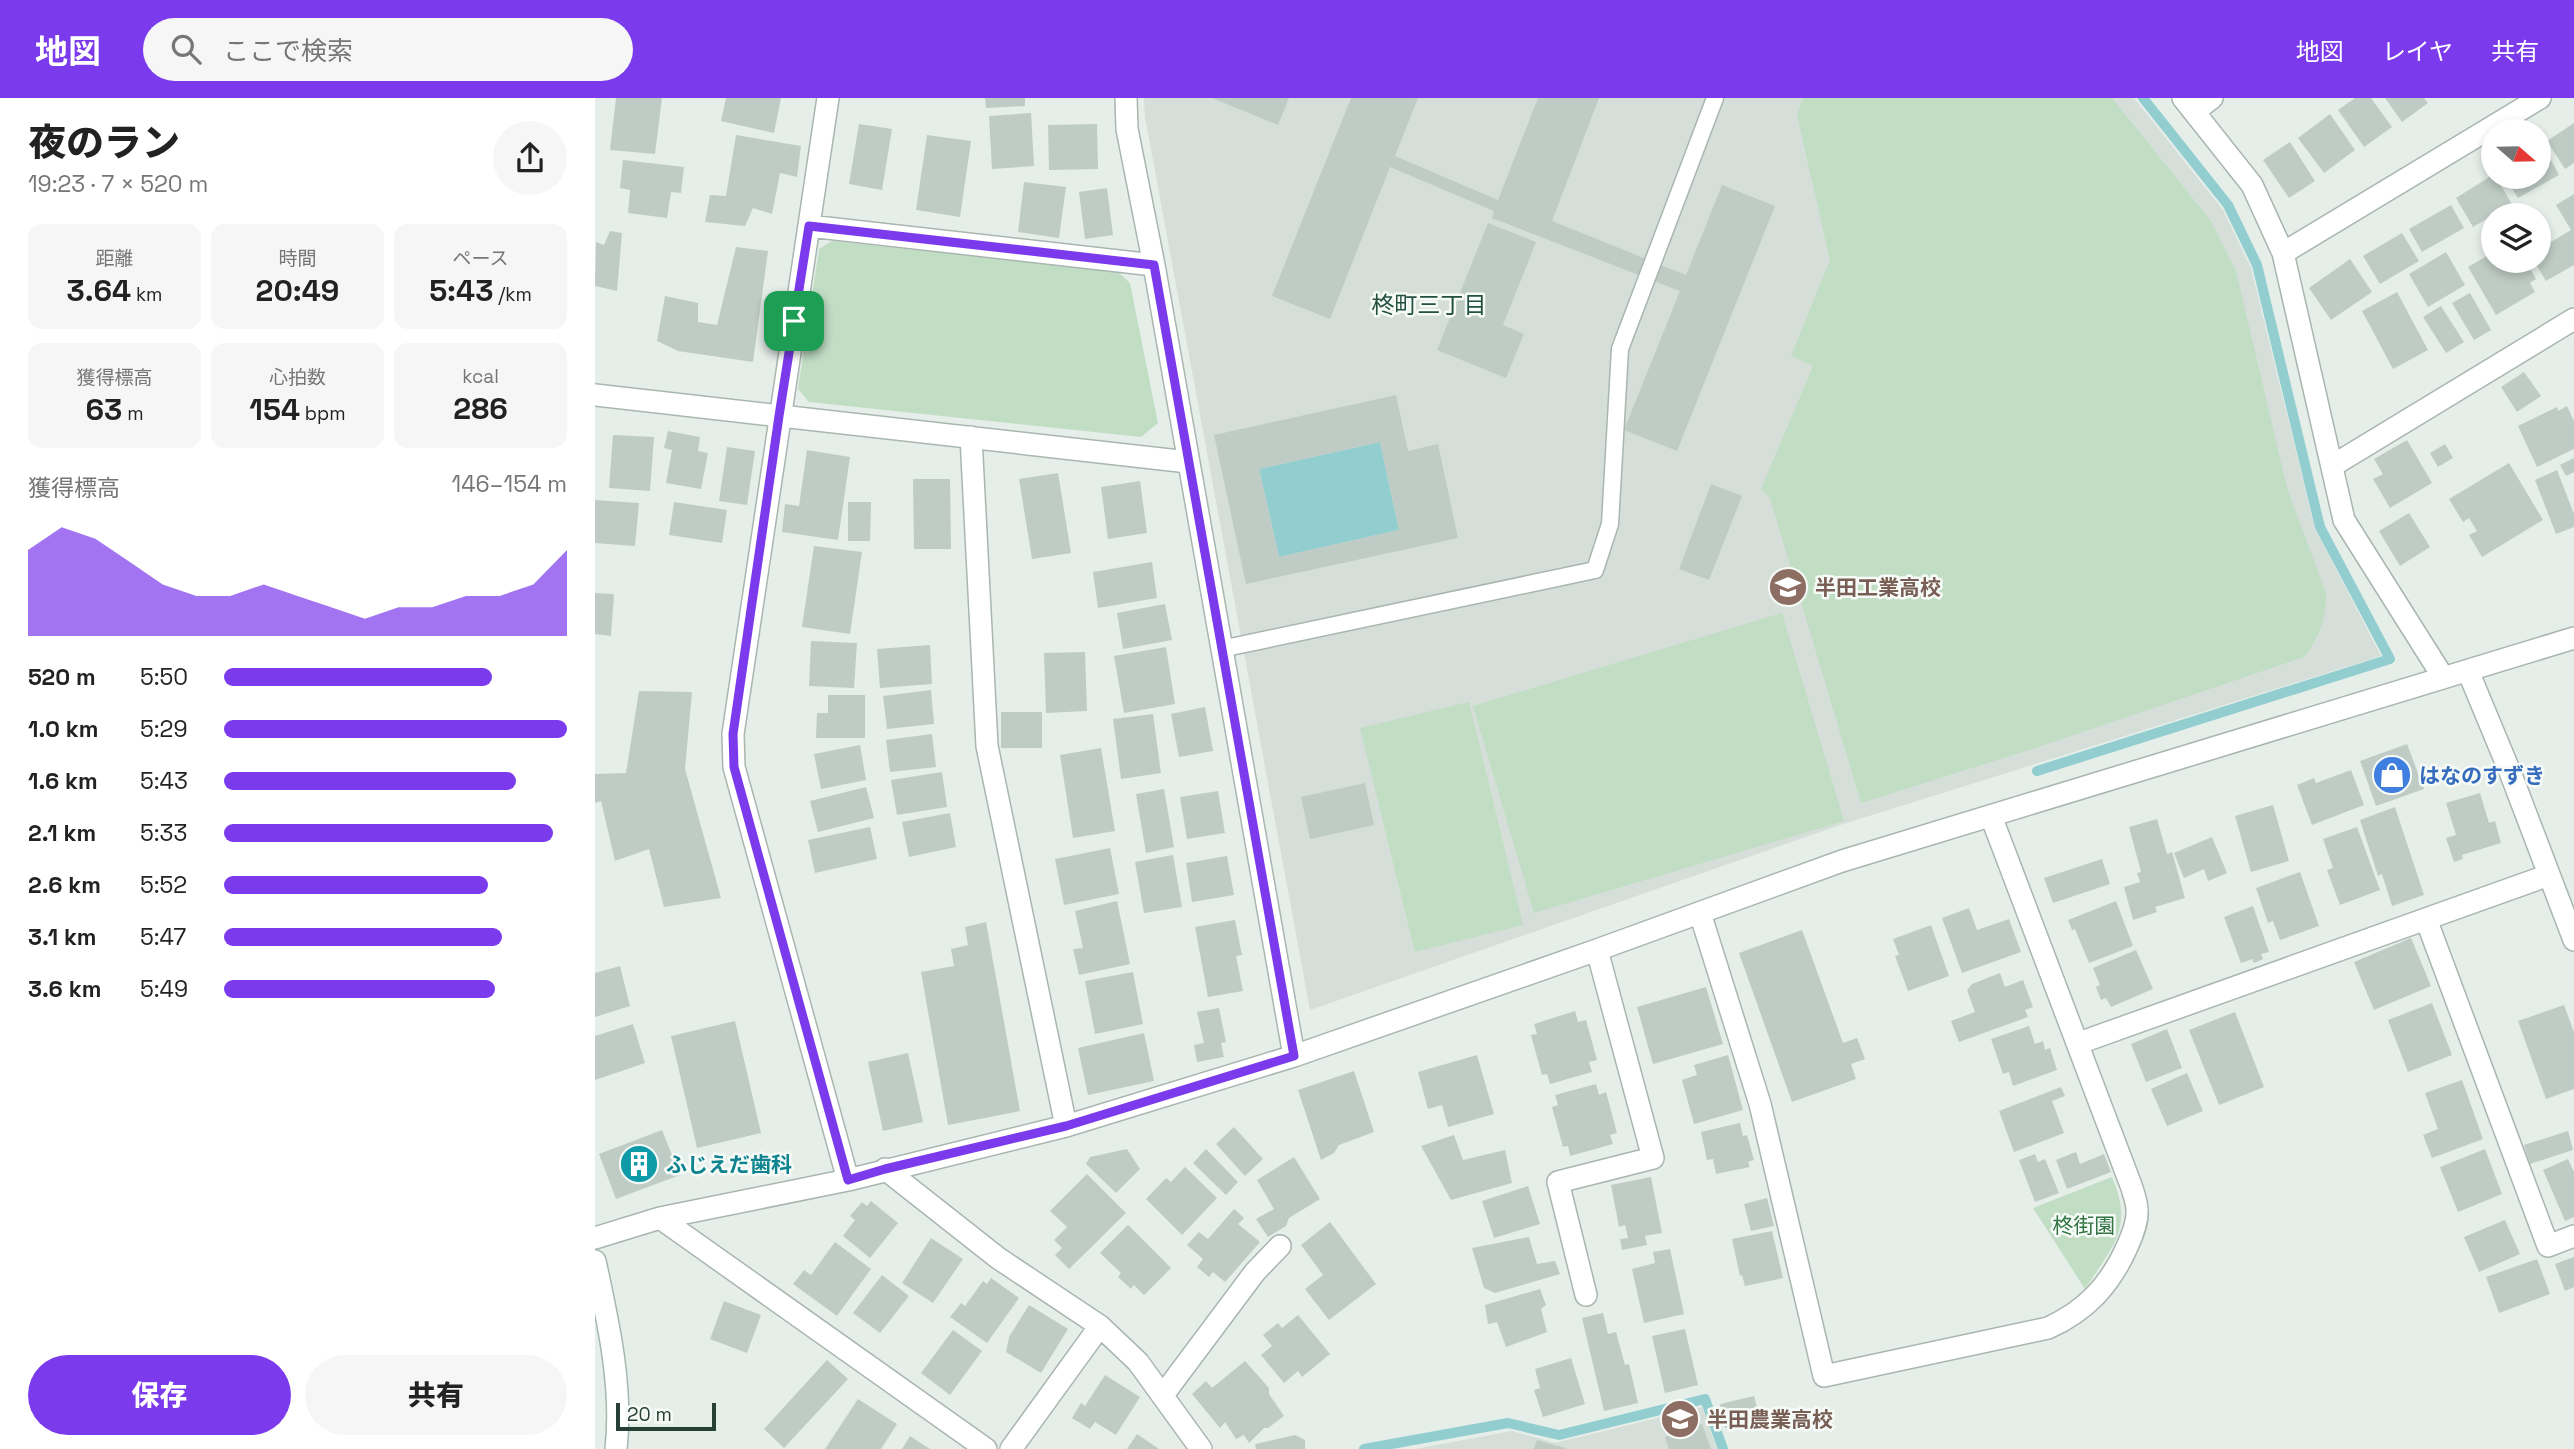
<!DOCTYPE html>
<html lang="ja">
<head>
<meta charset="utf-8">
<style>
	:root { --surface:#fff; --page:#f6f6f6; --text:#222; --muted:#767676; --accent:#7c3aed }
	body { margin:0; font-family:"Space Grotesk","Noto Sans JP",sans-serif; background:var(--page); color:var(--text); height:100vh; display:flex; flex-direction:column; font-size:26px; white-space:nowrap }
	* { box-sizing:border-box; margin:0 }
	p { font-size:23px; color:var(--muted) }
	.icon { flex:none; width:38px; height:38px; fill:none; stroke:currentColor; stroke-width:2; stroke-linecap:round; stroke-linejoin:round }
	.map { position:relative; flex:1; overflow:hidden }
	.side { display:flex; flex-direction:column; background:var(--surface); width:595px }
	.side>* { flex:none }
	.needle { width:46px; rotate:110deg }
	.controls { position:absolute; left:1886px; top:21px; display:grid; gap:14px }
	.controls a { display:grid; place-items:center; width:70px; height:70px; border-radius:50%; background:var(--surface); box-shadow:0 4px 10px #0003; font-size:35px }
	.scale { position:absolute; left:21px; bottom:18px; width:100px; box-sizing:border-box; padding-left:7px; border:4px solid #264036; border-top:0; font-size:19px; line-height:24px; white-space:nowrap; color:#264036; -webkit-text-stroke:5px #f7fbf8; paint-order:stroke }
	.pin { position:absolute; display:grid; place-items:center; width:60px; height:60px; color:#fff; margin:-30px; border-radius:14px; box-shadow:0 4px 10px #0006 }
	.round { display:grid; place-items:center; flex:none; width:74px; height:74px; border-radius:37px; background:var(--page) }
	.head { display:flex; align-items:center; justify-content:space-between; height:119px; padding:0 28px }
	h1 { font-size:38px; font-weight:800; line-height:52px }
	.stats { display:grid; grid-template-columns:repeat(3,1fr); gap:10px; height:119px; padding:7px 28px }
	.stats div { display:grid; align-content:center; border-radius:14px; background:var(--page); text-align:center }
	.stats b { font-size:30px; font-weight:800 }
	.stats small { font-size:19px; font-weight:400 }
	.stats p { font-size:19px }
	.chart { height:196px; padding:14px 28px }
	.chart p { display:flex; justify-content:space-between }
	.chart svg { width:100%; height:126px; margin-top:7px; fill:var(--accent); opacity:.7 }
	.primary-button { display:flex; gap:14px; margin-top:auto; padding:14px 28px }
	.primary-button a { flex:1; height:80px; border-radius:42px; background:var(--accent); color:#fff; font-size:28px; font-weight:800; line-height:80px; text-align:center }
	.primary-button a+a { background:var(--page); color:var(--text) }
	ul { padding:0 28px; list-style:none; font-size:23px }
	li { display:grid; grid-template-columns:112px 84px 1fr; align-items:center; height:52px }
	li i { height:18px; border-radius:9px; background:var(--accent) }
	header { display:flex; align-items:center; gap:42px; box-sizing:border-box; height:98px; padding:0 35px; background:var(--accent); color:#fff }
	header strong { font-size:33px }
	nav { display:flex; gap:38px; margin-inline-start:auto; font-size:24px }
	.search { width:490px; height:63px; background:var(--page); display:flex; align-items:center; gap:18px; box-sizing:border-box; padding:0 24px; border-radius:38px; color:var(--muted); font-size:26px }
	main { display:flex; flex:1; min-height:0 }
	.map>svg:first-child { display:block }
	.built { fill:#d5ded9 }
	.green { fill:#c1dec5 }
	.water { fill:#92cecf }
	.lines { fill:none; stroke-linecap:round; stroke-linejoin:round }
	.stream { stroke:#92cecf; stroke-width:10 }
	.building { fill:#bfccc5; fill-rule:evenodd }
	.lane-casing { stroke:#a9b6b0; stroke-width:19 }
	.street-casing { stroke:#a9b6b0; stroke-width:24 }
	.secondary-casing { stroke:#a5b9b0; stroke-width:24 }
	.lane { stroke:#fff; stroke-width:16 }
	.street { stroke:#fff; stroke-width:21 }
	.secondary { stroke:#fff; stroke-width:21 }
	.route-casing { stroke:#fff; stroke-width:14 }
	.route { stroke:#7c3aed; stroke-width:9 }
	.labels { text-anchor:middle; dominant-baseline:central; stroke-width:5; stroke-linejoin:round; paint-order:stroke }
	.education-label { font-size:21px; font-weight:bold; fill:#785e54; stroke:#f7fbf8; text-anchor:start }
	.shop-label { font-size:21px; font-weight:bold; fill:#366cbe; stroke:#f7fbf8; text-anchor:start }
	.culture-label { font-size:21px; font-weight:bold; fill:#0d838f; stroke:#f7fbf8; text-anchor:start }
	.park-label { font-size:21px; fill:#327543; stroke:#f7fbf8 }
	.neighbourhood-label { font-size:23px; fill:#225140; stroke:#f7fbf8 }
</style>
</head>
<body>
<header>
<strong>地図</strong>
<div class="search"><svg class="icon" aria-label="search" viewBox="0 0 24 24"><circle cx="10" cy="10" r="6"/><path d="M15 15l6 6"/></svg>ここで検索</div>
<nav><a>地図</a><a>レイヤ</a><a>共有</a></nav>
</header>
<main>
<section class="side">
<div class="head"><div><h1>夜のラン</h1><p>19:23 · 7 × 520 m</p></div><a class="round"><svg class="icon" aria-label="share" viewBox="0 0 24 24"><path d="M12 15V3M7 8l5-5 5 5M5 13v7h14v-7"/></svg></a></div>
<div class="stats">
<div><p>距離</p><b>3.64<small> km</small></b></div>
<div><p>時間</p><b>20:49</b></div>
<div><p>ペース</p><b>5:43<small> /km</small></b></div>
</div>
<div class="stats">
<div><p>獲得標高</p><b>63<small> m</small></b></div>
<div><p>心拍数</p><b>154<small> bpm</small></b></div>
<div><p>kcal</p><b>286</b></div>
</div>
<div class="chart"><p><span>獲得標高</span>146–154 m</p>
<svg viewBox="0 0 160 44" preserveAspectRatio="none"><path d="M0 44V14L10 6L20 10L30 18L40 26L50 30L60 30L70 26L80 30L90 34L100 38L110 34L120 34L130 30L140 30L150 26L160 14V44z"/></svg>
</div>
<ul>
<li><b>520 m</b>5:50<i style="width:78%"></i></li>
<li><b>1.0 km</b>5:29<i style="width:100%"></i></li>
<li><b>1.6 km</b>5:43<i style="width:85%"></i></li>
<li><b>2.1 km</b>5:33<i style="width:96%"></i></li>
<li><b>2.6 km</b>5:52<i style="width:77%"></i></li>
<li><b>3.1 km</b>5:47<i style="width:81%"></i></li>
<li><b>3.6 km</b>5:49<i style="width:79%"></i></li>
</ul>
<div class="primary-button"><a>保存</a><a>共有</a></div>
</section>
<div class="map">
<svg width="1979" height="1351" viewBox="0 0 1979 1351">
	<rect width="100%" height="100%" fill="#e6eeea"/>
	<!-- built -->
	<path class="built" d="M549,0H1539L1628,112L1656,170L1720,431L1786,558L1245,727L715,912L550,19Z
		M1107,1309L1122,1351H820L917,1333L960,1345Z"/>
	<!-- green -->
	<path class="green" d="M1208,0H1517L1616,123L1641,173L1692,390L1731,495C1732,520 1724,540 1709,559L1434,652L1266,705L1175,400L1166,391L1218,268L1196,258L1235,162L1202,17Z
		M237,143L523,174L535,185L563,325L546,339L214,304L203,291L224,151Z
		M1187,515L1249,723L939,815L878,608Z
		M874,604L928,827L820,854L765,630Z
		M1517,1079C1539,1131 1518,1147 1490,1191L1438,1110Z"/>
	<!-- water -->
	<path class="water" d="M785,344L804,432L684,459L664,371Z"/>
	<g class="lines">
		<!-- stream -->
		<path class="stream" d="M1442,673L1795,561L1725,429L1662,167L1633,107L1548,0
			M769,1351L913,1325L964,1337L1110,1301L1128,1351"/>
	</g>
	<!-- building -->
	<path class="building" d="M21,0H67L60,56L15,52Z
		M131,0H186L179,35L126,23Z
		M390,0H430V8L391,10Z
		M617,0H694L683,27Z
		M756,0H823L800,58L903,102L943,0H1004L957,123L1091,177L1127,87L1180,108L1082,353L1029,332L1085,193L897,120L899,113L795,69L735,221L677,198Z
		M1760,0H1776L1797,29L1769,49L1743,12Z
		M1790,0H1829L1833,5L1807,24Z
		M436,15L439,68L397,71L394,18Z
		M1735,16L1760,52L1729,75L1703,40Z
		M1979,25V65L1970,71L1952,43Z
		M264,26L297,31L287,92L254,86Z
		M502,26L503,71L454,72L453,27Z
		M141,37L206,48L202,79L185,75L177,116L158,110L150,128L110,124L115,97L131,98Z
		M332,37L376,43L365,119L321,112Z
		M1695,44L1720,83L1694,100L1668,62Z
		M1949,49L1964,77L1923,100L1910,79H1944V51Z
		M28,62L89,69L86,95L76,94L72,120L33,115L35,92L25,90Z
		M1899,76L1917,106L1878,129L1861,100Z
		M429,84L471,89L464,140L423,134Z
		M512,90L518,137L490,141L484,94Z
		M1979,96V167L1951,183L1939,163H1944V129L1946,128L1956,144L1976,132L1961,107Z
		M1856,107L1869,130L1827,154L1814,131Z
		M893,125L941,144L908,227L929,236L911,280L842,252Z
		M15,133L27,135L22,193L0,188L1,144L9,147Z
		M1807,135L1824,163L1785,186L1768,158Z
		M1899,141V163H1931L1941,181L1935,185L1940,194L1901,217L1873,169L1897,155L1891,145Z
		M141,149L173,153L158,264L83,253L62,243L70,198L103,205V224L122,227Z
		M1851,154L1870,187L1833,209L1814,176Z
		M1755,161L1777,194L1736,222L1714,190Z
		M1802,194L1833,252L1798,271L1767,213Z
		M1875,195L1896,232L1879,242L1857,205Z
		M1846,208L1869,244L1851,255L1828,219Z
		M1929,274L1946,298L1922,314L1906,289Z
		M801,297L813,353L843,346L863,440L651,486L619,337ZM785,344L804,432L684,459L664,371Z
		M1972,308L1979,323V351L1942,369L1923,328L1962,309L1963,313Z
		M73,333L105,339L103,353L113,355L106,391L71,385L77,352L69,350Z
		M18,337L59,339L55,393L14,390Z
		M1812,342L1837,385L1795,410L1778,381L1788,376L1779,361Z
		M1850,346L1858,360L1843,369L1835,355Z
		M132,349L160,353L152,407L124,403Z
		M212,352L255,359L243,442L187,434L190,406L204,408Z
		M1979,360V374L1971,378L1965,367Z
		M1914,365L1948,422L1887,459L1874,437L1882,433L1874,420L1868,424L1854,401Z
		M1962,372L1979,416V429L1961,436L1940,382Z
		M463,375L476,455L437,461L424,381Z
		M318,381H355L356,451H319Z
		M545,383L552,435L513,441L506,389Z
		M1116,386L1147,398L1114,482L1084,471Z
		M0,402L44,405L40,448L0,445Z
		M79,404L132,412L127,445L74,437Z
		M253,404H276L275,443H253Z
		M1814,415L1835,449L1805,468L1784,433Z
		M219,448L267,454L255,536L207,529Z
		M557,464L562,500L503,510L498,474Z
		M0,495L19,496L16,538L0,536Z
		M570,506L577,542L528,551L522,515Z
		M216,543L262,545L259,590L214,588Z
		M335,547L337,586L285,590L282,551Z
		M571,549L580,606L529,615L519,558Z
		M490,554L492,613L451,615L449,555Z
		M336,592L339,626L292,631L288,598Z
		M44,593L97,594L90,671L126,800L69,809L54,751L20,763L6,703L0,705V676L31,675Z
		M233,597H270V640H221L222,615H233Z
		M610,609L618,653L584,659L576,616Z
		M406,614H447V650H406Z
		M558,616L566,675L526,681L518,621Z
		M337,636L341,669L295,674L291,642Z
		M1812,646L1829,691L1781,708L1765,663Z
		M265,647L271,682L226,691L219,656Z
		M506,650L520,733L478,740L465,657Z
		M1756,672L1769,707L1717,727L1702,687L1719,680L1721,685Z
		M347,674L352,709L302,717L296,682Z
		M770,685L779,727L715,741L706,699Z
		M271,689L279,720L223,734L215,703Z
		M569,691L579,749L551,755L541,696Z
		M623,693L630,735L592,741L585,699Z
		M1885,695L1894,725L1900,723L1906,745L1867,757L1868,761L1859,764L1851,740L1861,737L1851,705Z
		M1678,707L1694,763L1656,774L1640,718Z
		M1800,709L1829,797L1797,808L1787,776L1783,778L1765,722Z
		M355,715L361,749L314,759L307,724Z
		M1562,721L1572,756L1577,754L1590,800L1560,809L1562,814L1538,822L1529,789L1545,784L1542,775L1546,774L1534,729Z
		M275,729L282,761L220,775L213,742Z
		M1762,729L1785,792L1745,807L1732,772L1738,770L1728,741Z
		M1617,739L1632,775L1613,783L1609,771L1589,780L1579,755Z
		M515,750L524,796L469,807L460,761Z
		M578,757L587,809L549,815L540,764Z
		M632,758L639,797L597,804L591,765Z
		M1507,761L1515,786L1458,805L1449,780Z
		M1705,774L1724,828L1685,842L1678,823L1673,825L1661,790Z
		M522,803L535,866L484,877L478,851L488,850L480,813Z
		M1521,803L1538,848L1494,865L1480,831L1477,832L1473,822Z
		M1658,808L1674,854L1666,856L1668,861L1659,865L1657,861L1646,865L1629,819Z
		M1374,810L1382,832L1414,821L1426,854L1367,875L1347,820Z
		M640,822L647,857L641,858L648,893L613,899L600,829Z
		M391,824L425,1013L353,1027L326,874L359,868L356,851L373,847L370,829Z
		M1336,827L1354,878L1313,893L1300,858L1304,857L1298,841Z
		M1207,832L1248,945L1262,940L1270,961L1256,966L1261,981L1197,1004L1144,855Z
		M1816,840L1836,888L1779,912L1759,864Z
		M1541,852L1558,891L1516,909L1511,900L1506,902L1501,889L1505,887L1498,870Z
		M25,868L35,908L0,919V875Z
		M538,874L548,926L500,936L490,883Z
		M1405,875L1410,889L1428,882L1438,909L1430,912L1433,919L1364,944L1356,923L1380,914L1372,892L1377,886Z
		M1111,889L1128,946L1058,966L1042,909Z
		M1837,905L1857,957L1813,974L1793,922Z
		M1969,907L1979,934V991L1951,1001L1923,923Z
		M624,910L631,944L626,945L629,959L602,964L599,947L609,945L602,914Z
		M980,913L983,924L991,922L1002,962L994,964L997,974L955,986L952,976L947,977L936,937L942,936L939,926Z
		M1640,914L1669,989L1624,1007L1594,932Z
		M140,923L166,1035L102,1050L76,938Z
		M38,926L50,965L0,982V938Z
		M1434,928L1440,946L1448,943L1450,952L1455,950L1462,972L1418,988L1414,974L1408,976L1396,941Z
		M1572,931L1587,970L1551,984L1536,946Z
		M549,935L559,983L493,997L483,950Z
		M313,955L328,1024L288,1033L273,964Z
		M882,957L899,1016L853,1029L847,1007L833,1011L823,974Z
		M1133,957L1148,1012L1099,1026L1087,982L1102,977L1099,967Z
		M759,973L779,1034L744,1047L739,1055L726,1062L703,992Z
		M1592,975L1608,1013L1572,1028L1556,991Z
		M1867,982L1888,1041L1837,1060L1828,1037L1843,1031L1830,995Z
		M1001,986L1004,997L1011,994L1022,1035L1015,1037L1018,1046L975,1058L973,1048L968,1049L957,1009L963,1007L960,997Z
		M1466,989L1470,998L1457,1003L1469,1035L1419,1054L1404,1013Z
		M1145,1025L1148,1038L1152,1037L1159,1062L1153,1064L1155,1069L1121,1076L1118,1061L1112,1062L1106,1034Z
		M639,1029L668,1061L650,1078L621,1046Z
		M67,1032L85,1077L21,1101L4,1056Z
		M1973,1033L1978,1052L1935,1066L1929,1047Z
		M859,1037L868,1062L910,1052L917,1085L856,1102L826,1048Z
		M532,1051L545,1071L521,1095L491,1066L495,1059Z
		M611,1051L643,1084L631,1097L598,1065Z
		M1890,1051L1907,1096L1863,1114L1845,1069Z
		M1481,1054L1485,1066L1509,1056L1516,1074L1472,1091L1461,1062Z
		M1440,1056L1443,1064L1450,1061L1464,1095L1440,1104L1424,1062Z
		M699,1059L725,1101L694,1120L691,1128L673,1139L661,1121L679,1111L662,1082Z
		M1973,1061L1979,1074V1119L1970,1123L1948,1072Z
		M590,1069L622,1100L587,1137L551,1101L571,1080L576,1084Z
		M492,1076L531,1115L474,1171L460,1157L467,1150L459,1142L472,1129L455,1113Z
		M1056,1079L1067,1135L1050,1138L1052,1147L1027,1152L1025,1141L1033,1140L1030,1127L1024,1129L1016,1087Z
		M933,1088L945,1126L899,1140L887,1103Z
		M1172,1100L1179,1128L1156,1133L1149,1106Z
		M276,1103L303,1125L275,1160L248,1138L260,1122L255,1118L267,1104L272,1108Z
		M639,1111L649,1120L643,1126L665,1144L630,1184L618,1174L614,1179L602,1169L608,1161L592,1147L604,1134L613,1141Z
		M1910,1122L1925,1156L1884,1174L1869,1139Z
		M735,1124L781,1186L734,1222L710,1191L728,1177L706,1147Z
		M533,1127L576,1170L549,1197L539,1187L536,1191L523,1179L526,1175L505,1155Z
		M1177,1133L1188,1180L1150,1188L1147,1177L1145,1178L1137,1141Z
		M934,1139L942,1166L960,1163L965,1176L900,1195L889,1190L877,1150Z
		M336,1140L368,1161L338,1205L307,1185Z
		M240,1144L276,1171L242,1218L198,1186L209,1172L216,1177Z
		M1075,1151L1089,1216L1049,1225L1037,1171L1060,1165L1058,1154Z
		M1979,1159V1189L1970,1193L1960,1166Z
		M1942,1161L1955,1196L1904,1215L1891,1179Z
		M287,1177L314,1198L285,1235L258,1215Z
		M396,1180L424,1200L392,1245L355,1219L366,1205L370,1208L388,1183L392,1186Z
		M945,1191L951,1207L946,1211L952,1234L911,1249L902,1224L893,1226L890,1207Z
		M129,1203L166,1217L152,1255L115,1241Z
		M434,1207L473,1231L446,1275L411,1254L414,1239Z
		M1008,1215L1013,1236L1021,1234L1030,1267L1034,1266L1043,1305L1009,1313L987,1220Z
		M703,1217L735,1256L707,1279L703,1273L689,1285L666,1257L677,1248L668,1237L683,1225L687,1230Z
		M1090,1231L1103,1287L1070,1295L1057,1238Z
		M358,1232L387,1253L355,1297L326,1275Z
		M976,1260L990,1306L948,1319L939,1292L945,1290L940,1271Z
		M232,1262L253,1281L189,1350L169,1331Z
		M650,1263L674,1290V1296L689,1318L673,1330H669L654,1345L649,1337L641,1341L630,1324L625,1330L597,1296L611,1283L617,1290Z
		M510,1277L545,1299L521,1337L500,1324L495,1331L477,1320L486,1305L490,1308Z
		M1159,1298L1165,1321L1130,1330L1125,1306Z
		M263,1301L302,1326L286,1351H230Z
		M1107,1326L1116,1351H1074L1070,1339Z
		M542,1336L564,1351H532Z
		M700,1337L710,1342V1351H661L660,1346Z
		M315,1338L335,1351H307Z
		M942,1342L970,1350V1351H939Z"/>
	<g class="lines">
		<!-- lane casing -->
		<g class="lane-casing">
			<path id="lane" d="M626,551L1000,472L1015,426L1025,251L1120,0"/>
		</g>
		<!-- street casing -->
		<g class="street-casing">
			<path id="street" d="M233,0L138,636L139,669L253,1082
				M531,0L532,31L559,167L699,958
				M1588,0L1657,87L1688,155L1749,422L1848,579
				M1599,14L1617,0
				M214,128L559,167
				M1688,155L1945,0
				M0,297L593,364
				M376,339L392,648L471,1028
				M1737,368L1979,221
				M1873,573L1915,674L1979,842
				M1105,815L1165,1006L1229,1278L1453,1230C1491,1213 1515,1187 1532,1149C1537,1138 1543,1124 1542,1112C1542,1105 1539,1097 1537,1090L1396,718
				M1831,821L1953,1148L1979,1138
				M1484,945L1954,777
				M290,1071L403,1160L505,1228L543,1264L606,1351
				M65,1120L391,1351
				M0,1140L65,1120L253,1082L471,1028L699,958L1002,852L1247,763L1979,540
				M991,1197L963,1084L1058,1060L1002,852
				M568,1297L660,1174L685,1148
				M416,1351L505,1228"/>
		</g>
		<!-- secondary casing -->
		<g class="secondary-casing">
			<path id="secondary" d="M0,1163C13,1223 28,1289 21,1351"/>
		</g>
		<!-- lane -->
		<use href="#lane" class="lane"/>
		<!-- street -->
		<use href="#street" class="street"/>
		<!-- secondary -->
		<use href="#secondary" class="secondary"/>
	</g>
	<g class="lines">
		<!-- route casing -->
		<g class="route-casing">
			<path id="route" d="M214,128L559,167L699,958L471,1028L290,1071L253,1082L139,669L138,636L184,318Z"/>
		</g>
		<!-- route -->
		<use href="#route" class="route"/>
	</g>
	<!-- icons -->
	<defs>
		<g id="school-disc" transform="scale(2.0125)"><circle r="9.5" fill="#8d6e63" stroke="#f7fbf8"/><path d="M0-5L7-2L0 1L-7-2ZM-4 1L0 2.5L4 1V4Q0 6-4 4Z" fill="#fff"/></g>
		<g id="shop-disc" transform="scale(2.0125)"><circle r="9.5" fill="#3f7fe0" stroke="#f7fbf8"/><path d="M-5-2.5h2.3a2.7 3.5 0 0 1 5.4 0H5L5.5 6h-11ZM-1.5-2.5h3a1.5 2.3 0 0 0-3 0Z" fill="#fff"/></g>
		<g id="building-disc" transform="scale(2.0125)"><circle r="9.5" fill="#0f9aa8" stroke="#f7fbf8"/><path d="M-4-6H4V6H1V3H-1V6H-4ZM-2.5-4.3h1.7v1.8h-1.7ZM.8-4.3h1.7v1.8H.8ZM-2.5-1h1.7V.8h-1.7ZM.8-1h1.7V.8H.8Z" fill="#fff"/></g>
	</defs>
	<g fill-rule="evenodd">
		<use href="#school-disc" x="1193" y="489"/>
		<use href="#shop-disc" x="1797" y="677"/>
		<use href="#building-disc" x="44" y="1066"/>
		<use href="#school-disc" x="1085" y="1321"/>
	</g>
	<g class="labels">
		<!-- education labels -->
		<g class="education-label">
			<text x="1220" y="489">半田工業高校</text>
			<text x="1112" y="1321">半田農業高校</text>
		</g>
		<!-- shop labels -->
		<g class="shop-label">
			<text x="1824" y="677">はなのすずき</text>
		</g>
		<!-- culture labels -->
		<g class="culture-label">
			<text x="71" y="1066">ふじえだ歯科</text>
		</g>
		<!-- park labels -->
		<g class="park-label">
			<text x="1489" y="1127">柊街園</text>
		</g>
		<!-- neighbourhood labels -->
		<g class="neighbourhood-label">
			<text x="834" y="207">柊町三丁目</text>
		</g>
	</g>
</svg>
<div class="controls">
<a><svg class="needle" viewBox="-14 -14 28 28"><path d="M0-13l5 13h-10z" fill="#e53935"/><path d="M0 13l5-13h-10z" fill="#767676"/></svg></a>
<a><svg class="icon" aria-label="layers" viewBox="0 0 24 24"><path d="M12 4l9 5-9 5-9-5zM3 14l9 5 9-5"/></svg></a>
</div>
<div class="scale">20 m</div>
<div class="pin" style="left:199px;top:223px;background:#1e9e55"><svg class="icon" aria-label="arrive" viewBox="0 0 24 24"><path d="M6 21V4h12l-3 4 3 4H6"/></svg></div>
</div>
</main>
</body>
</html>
